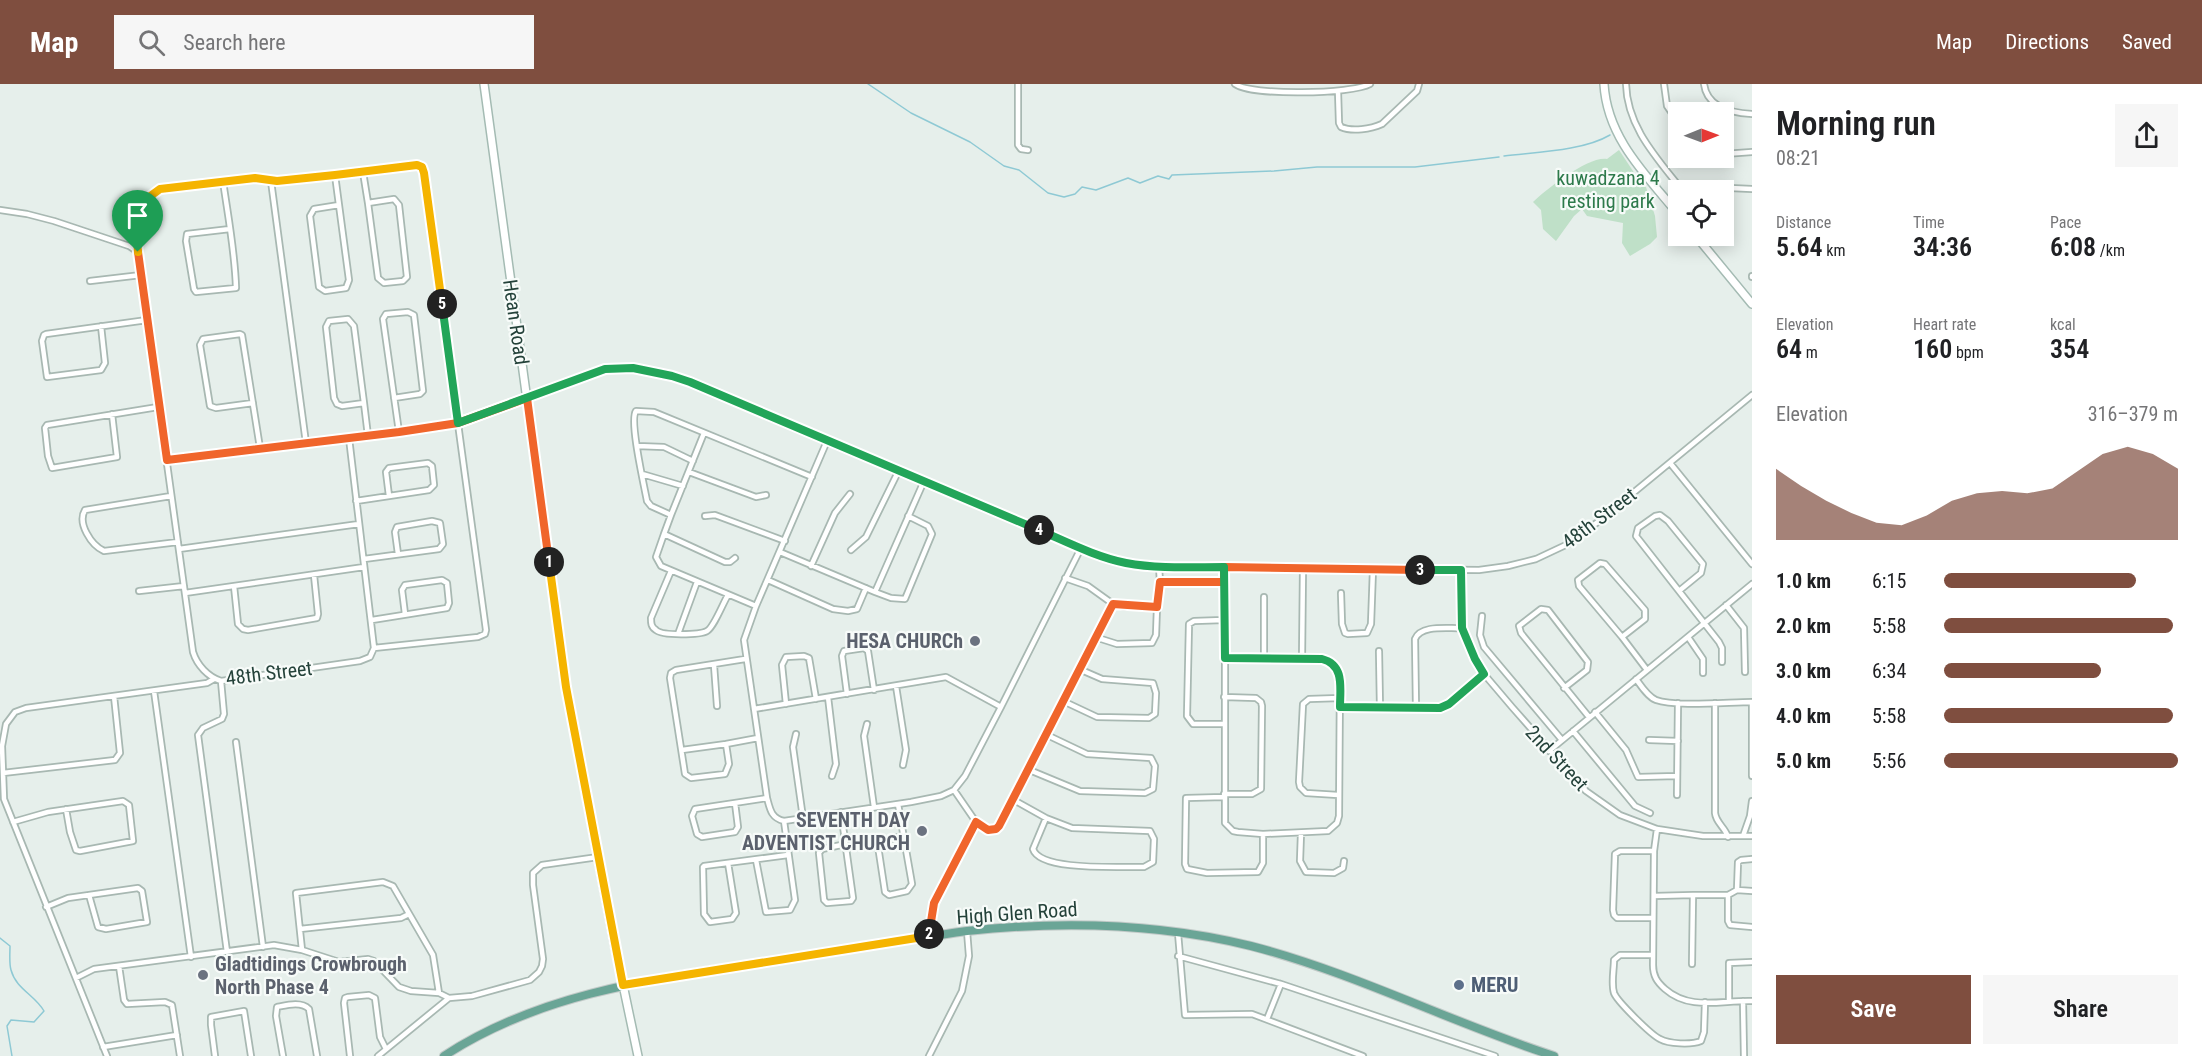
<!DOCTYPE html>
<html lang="en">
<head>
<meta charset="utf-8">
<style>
	:root { --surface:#fff; --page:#f6f6f6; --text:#202124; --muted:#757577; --accent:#7f4e3f }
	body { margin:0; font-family:"Roboto Condensed",sans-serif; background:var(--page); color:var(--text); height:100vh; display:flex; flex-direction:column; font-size:22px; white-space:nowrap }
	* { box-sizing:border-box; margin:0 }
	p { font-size:20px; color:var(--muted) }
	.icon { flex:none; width:33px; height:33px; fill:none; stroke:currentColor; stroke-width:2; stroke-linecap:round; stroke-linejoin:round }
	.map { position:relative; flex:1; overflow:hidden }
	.details { display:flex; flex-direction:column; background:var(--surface); width:450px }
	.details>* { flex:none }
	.needle { width:39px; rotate:89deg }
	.fabs { position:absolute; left:1668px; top:18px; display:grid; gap:12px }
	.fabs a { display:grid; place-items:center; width:66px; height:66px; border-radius:0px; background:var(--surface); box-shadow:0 3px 15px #0003; font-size:30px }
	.pin { position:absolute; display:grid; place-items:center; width:51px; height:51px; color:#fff; margin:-62px -26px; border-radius:50% 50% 50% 0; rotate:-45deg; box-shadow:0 0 6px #0007 }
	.pin .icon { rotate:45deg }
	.km { position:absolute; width:30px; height:30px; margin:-15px; border-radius:50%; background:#222; color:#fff; font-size:16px; line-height:30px; text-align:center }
	.round { display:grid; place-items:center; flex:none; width:63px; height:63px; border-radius:0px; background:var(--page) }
	.summary { display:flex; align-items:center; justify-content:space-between; height:102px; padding:0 24px }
	h1 { font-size:33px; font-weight:600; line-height:45px }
	.figures { display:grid; grid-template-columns:repeat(3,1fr); gap:9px; height:102px; padding:6px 24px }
	.figures div { display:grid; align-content:center }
	.figures b { font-size:26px; font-weight:600 }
	.figures small { font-size:16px; font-weight:400 }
	.figures p { font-size:16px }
	.chart { height:168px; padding:12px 24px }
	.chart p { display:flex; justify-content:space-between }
	.chart svg { width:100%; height:108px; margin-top:6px; fill:var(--accent); opacity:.7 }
	.cta { display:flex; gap:12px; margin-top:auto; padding:12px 24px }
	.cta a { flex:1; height:69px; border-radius:0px; background:var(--accent); color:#fff; font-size:24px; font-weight:600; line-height:69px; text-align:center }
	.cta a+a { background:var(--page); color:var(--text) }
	ul { padding:0 24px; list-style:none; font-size:20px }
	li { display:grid; grid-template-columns:96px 72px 1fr; align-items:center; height:45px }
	li i { height:15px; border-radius:8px; background:var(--accent) }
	header { display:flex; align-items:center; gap:36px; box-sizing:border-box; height:84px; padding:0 30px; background:var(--accent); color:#fff }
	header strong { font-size:28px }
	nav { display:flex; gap:33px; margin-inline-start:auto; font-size:21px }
	.search { width:420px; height:54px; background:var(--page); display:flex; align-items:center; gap:15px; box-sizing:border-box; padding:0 21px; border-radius:0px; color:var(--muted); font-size:22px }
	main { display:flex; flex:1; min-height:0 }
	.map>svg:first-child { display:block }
	.green { fill:#bfe0c8 }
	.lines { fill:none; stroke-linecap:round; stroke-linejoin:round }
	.stream { stroke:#8ec9d4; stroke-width:1.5 }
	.street-casing { stroke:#a8b8b2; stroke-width:8 }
	.secondary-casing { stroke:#a4bbb3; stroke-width:10 }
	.primary-casing { stroke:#c2cac8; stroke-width:10 }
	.street { stroke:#fff; stroke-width:4.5 }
	.secondary { stroke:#fff; stroke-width:7 }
	.primary { stroke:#6aa596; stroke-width:8 }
	.split-1-casing { stroke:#fff; stroke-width:12 }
	.split-2-casing { stroke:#fff; stroke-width:12 }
	.split-3-casing { stroke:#fff; stroke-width:12 }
	.split-4-casing { stroke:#fff; stroke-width:12 }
	.split-5-casing { stroke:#fff; stroke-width:12 }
	.split-6-casing { stroke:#fff; stroke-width:12 }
	.split-1 { stroke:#f0652b; stroke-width:8 }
	.split-2 { stroke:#f5b400; stroke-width:8 }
	.split-3 { stroke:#f0652b; stroke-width:8 }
	.split-4 { stroke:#22a559; stroke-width:8 }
	.split-5 { stroke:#22a559; stroke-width:8 }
	.split-6 { stroke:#f5b400; stroke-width:8 }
	.worship-dot { fill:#6b7280; stroke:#f7fbf9; stroke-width:2 }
	.service-dot { fill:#5c6f8a; stroke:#f7fbf9; stroke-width:2 }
	.labels { text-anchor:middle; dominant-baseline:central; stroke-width:4.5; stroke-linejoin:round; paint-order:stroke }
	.park-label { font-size:20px; fill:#2d7a4b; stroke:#f7fbf9 }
	.street-label { font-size:20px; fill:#24423a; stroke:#f7fbf9 }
	.worship-label { font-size:20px; font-weight:bold; fill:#5b616d; stroke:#f7fbf9; text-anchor:end }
	.service-label { font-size:20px; font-weight:bold; fill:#4e5e75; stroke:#f7fbf9; text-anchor:start }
</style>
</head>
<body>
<header>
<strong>Map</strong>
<div class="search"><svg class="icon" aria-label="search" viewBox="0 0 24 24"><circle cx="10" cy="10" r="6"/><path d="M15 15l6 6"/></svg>Search here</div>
<nav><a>Map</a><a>Directions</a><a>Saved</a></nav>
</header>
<main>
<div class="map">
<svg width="1752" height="972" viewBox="0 0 1752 972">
	<rect width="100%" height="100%" fill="#e6efeb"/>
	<!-- green -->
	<path class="green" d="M1619,66L1637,93L1646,103L1655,132L1657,153L1650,160L1630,172L1622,159L1623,139L1587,132L1582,125L1574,132L1556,157L1543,145L1541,126L1533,118C1547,105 1588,72 1607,75Z"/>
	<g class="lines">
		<!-- stream -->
		<path class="stream" d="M868,0L911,29L970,58L1004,82L1019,86L1048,109L1064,113L1075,110L1082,103L1096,106L1128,94L1140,99L1158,92L1169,95L1172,91L1274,87L1317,83H1415L1499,73
			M1504,72C1536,68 1583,67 1610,51
			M0,854L10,862C10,869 9,879 11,886C16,905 35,911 44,927L34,938L11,936L7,942L12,972"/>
		<!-- street casing -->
		<g class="street-casing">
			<path id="street" d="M1018,0V61L1021,65L1028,66
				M1235,0C1251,12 1352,10 1370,0
				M1626,0C1627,43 1657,74 1682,106
				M1664,0L1667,22L1678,38
				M1704,0C1707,24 1732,29 1752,30
				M1338,7L1339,39L1341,43C1352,48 1371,45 1382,40L1417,7L1419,0
				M1724,70L1752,68
				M363,88L368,119
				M335,91L349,196L346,204L325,207L319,203L310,132L314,125L339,121
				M223,97C228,132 235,168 236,204L196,208L194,205L186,157L187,150L230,145
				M271,97L335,91L417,81L422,83L424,89L486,546L485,550L478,553L374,564
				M1730,104L1752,105
				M394,115L399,121L407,193L403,197L384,199L378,194L368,119Z
				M0,126L27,130L54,137L129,162L138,168
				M1752,192V193
				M90,197L141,191
				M348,235L354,242L364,319L342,322L337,320L334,314L326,243L329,237Z
				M101,242L105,279L101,286L47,293L42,257L44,251L46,250L147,236
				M394,314L420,310L423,307L414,231L408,228L386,230L383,235L399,348
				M253,319L216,324L210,322L200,261L203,255L240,250L242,251L260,364
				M364,319L368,352
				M112,330L117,373L52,384L48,372L45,344L47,341L158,323
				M704,349L671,431L651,422L647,417C644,401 629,336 636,327L654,328L812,393
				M827,357L756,522L744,556L767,714C770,725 771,734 784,737L911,718L941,712L954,706L965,692L1001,623L1081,464
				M306,359L271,97L255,94L160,105C124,124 137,158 141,191L193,568C197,581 208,593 221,597L360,577L370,573L374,564L349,354
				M637,362L664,363L693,377
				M167,376L399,348L458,339L605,285L633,284L672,292L690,298L1081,464L1125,479L1159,483L1479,486L1508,482L1536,475L1570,459L1599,437L1752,311
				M1670,379L1752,480
				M689,388L756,413L766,411
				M642,390L683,402
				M171,412L85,426C77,439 91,461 104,467L178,458
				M356,417L429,406L434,401L432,382L428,379L389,384L386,388L389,412
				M671,431L664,450L725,478H730L735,474
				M705,432L715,431L785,457
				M664,450L656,473L661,482L756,522
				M179,465L359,440
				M851,466L866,453L899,386
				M780,468L875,508L924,397
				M364,475L439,465L443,460L440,439L432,437L397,443L395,448L398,470
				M811,482L835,429L850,410
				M1224,483L1225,574
				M1461,486L1463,544L1475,575L1484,590L1512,623L1586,707L1620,731L1657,745L1703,752H1752
				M671,487L651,534C651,539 651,543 656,546C662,552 700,551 707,547C714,543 723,519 728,511
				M1065,494L1088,502L1113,520L1126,523H1157L1160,498L1159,483
				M768,496L833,525L848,527L857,525L866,504
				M1160,498H1224
				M234,502L238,540L243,545L248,546L317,534L318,530L314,491
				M139,507L184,502
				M1679,507L1636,452L1638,444L1655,432L1660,431L1668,437L1703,480L1701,489L1679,507L1719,558L1722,564V578
				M875,508L891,514L905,515L932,450L928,442L908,432
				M185,509L364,483
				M1341,509L1342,540L1345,549L1348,550L1367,549L1371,540L1373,485
				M1264,513V575
				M1726,521L1744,544L1745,588
				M1482,532L1480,551L1484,563L1562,656
				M372,536L447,524L449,519L447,499L442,496L405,501L402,506L405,530
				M1224,536L1194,537L1189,540L1187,632L1193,640H1224
				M678,550L697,498
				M1095,553L1117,560L1152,559L1156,551L1157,523
				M1622,553L1579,502L1578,496L1600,479L1605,480L1645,526V535L1622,553L1647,586
				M1688,553L1703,575V589
				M1379,567L1380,624
				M1225,574L1322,575L1329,577L1336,582L1340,595L1339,732L1337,739L1328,747L1263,750L1238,748L1233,747L1225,739Z
				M745,575L676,586L671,589L670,594L685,690L691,694L725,690L729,680L726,660L758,654
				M1302,575L1303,484
				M714,581L717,622
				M1636,595C1641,602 1648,613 1656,616C1675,623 1729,618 1752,618
				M221,597L224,630L222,635L203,644L198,651L227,868
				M896,602L906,666L903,681
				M1564,604L1587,586L1588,578L1548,526L1541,525L1519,542L1521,549L1589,633
				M154,607L191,873
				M847,610L842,572L844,567L864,564L868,567L874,606
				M828,613L836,680L832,692
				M1224,613L1256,614L1261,618L1262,622L1261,705L1252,710H1224
				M1063,617L1097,633L1149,634L1155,630L1156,609L1153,599L1102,595L1079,585
				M1752,618V692
				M1715,619V729C1716,739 1725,743 1728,753
				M786,620L782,581L786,573L804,572L809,574L816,615
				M1340,623L1440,624L1449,620L1484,590
				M1416,624L1415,555C1421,540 1449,545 1463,544
				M754,625L946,593L1001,623
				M1595,628L1626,666L1638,693L1677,692
				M867,640L864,652L874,723
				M1573,647L1635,722L1650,729
				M796,650L793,663L803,734
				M1649,656L1678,657
				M236,658L263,863
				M682,666L726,660
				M1549,667L1752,500
				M1027,685L1080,707L1145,709L1153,705L1155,682L1151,674L1087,670L1045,650
				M3,689L115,676L120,669L114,612
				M1338,711L1306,709L1300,703L1299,698L1303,620L1309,615L1340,614
				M1677,711L1678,619
				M1224,713L1186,714L1185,780L1187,785L1207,789L1258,788L1263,779V750
				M1012,715L1046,734L1072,744L1150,747L1154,755L1153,778L1144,783C1123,782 1040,788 1033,765L1046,734
				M735,719L738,743L735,748L702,753L697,750L692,732L695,725L767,714
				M898,720L912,800L907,807L889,811L885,808L878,762L882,757L903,752
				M841,728L853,814L851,817L827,819L824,816L819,769L822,765L846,760
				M13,738L48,728L123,717L129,721L133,757L80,767L76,766L70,748L66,725
				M976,738L988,745H996L999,742L1113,520
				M1657,745L1654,767L1653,881C1653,892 1657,898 1665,905C1690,927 1721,916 1752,917
				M1301,749L1300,777L1306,788L1334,789L1343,784L1344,777
				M1743,752L1750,732L1752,717
				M756,776L766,828L790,826L795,816L784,737
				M728,779L736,829L732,835L710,838L704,830L703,783L704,782L788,771
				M138,804L142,807L147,838L106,845L98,843L89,811Z
				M1737,806L1738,778L1741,776L1752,775
				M1728,811L1737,806L1752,807
				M1654,812L1693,811
				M46,823L68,814L89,811
				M1653,834H1617L1614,831L1613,826L1615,770L1620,767H1654
				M300,845L401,834L409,830
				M1178,849L1185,931L1252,930L1363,972
				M929,852L934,819L976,738L954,706
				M302,866L296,809L383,798L393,802L433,871L439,909
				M1653,871H1620L1614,876C1614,886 1611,899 1614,909C1617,917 1651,951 1660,955C1669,960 1691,961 1701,957L1704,948L1705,918
				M1178,872L1281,900L1495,972
				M1692,880L1693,811H1728V837L1730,841L1752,843
				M119,882L124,916L127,920L165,918L172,921L180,972
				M76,894L94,885L274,861L302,866L339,878L368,875L374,877L399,903L411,907L439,909L449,914
				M1729,917V879L1752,878
				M1743,917L1744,972
				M1267,935L1281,900
				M103,963L177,951
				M107,972L4,715L2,662L6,640L15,628L26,624L207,599L214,595
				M215,972L211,941V933L244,927L251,972
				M283,972L276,932L277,923C287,921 301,917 309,925L317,972
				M350,972L344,919L345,914L348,913L369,911L375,914L380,953L386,965
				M378,972L449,914L472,912L530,896L539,888L542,882L543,875L533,801V789L542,781L598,773
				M929,972L962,907L969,872L967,847"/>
		</g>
		<!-- secondary casing -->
		<g class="secondary-casing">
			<path id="secondary" d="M484,0L566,603L614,858L638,972
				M1604,0C1607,54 1646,91 1678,130
				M1696,152L1752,220"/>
		</g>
		<!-- primary casing -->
		<g class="primary-casing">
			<path id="primary" d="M444,972C543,907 660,894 773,877C838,867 902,856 967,847C1061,837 1158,839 1251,862C1355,889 1452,939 1554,972"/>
		</g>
		<!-- street -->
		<use href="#street" class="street"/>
		<!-- secondary -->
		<use href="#secondary" class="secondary"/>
		<!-- primary -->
		<use href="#primary" class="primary"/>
	</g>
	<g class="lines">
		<!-- split-1 casing -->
		<g class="split-1-casing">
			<path id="split-1" d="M138,168L167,376L399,348L458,339L527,314L549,478"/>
		</g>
		<!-- split-2 casing -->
		<g class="split-2-casing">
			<path id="split-2" d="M549,478L566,603L623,901L929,852V850"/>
		</g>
		<!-- split-3 casing -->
		<g class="split-3-casing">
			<path id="split-3" d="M929,850L934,819L976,738L988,746L996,745L999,742L1113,520L1157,523L1160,498H1224V483L1420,486"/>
		</g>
		<!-- split-4 casing -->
		<g class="split-4-casing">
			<path id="split-4" d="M1039,446C1067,458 1096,473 1126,479C1158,485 1192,483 1224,483L1225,574L1322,575C1345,581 1340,604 1340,623L1440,624L1449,620L1484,590L1475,575L1462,544L1461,486H1420"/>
		</g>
		<!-- split-5 casing -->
		<g class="split-5-casing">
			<path id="split-5" d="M442,220L458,339L605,285L633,284L672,292L690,298L1039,446"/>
		</g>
		<!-- split-6 casing -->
		<g class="split-6-casing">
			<path id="split-6" d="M138,168L136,144L137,128L145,116L160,105L255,94L277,97L335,91L417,81L422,83L424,89L442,220"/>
		</g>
		<!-- split-1 -->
		<use href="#split-1" class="split-1"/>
		<!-- split-2 -->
		<use href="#split-2" class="split-2"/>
		<!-- split-3 -->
		<use href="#split-3" class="split-3"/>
		<!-- split-4 -->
		<use href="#split-4" class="split-4"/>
		<!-- split-5 -->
		<use href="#split-5" class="split-5"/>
		<!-- split-6 -->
		<use href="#split-6" class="split-6"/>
	</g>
	<!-- markers -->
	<g class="worship-dot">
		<circle cx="975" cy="557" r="6"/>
		<circle cx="922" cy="747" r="6"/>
		<circle cx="203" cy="891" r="6"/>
	</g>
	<circle class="service-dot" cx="1459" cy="901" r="6"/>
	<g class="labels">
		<!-- park labels -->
		<g class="park-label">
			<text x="1608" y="94">kuwadzana 4<tspan x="1608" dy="23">resting park</tspan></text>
		</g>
		<!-- street labels -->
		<g class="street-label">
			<text transform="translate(516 238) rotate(82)">Hean Road</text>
			<text transform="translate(1599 434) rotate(-37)">48th Street</text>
			<text transform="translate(269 589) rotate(-7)">48th Street</text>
			<text transform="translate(1557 674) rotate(47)">2nd Street</text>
			<text transform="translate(1017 829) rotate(-4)">High Glen Road</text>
		</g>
		<!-- worship labels -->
		<g class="worship-label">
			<text x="963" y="557">HESA CHURCh</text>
			<text x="910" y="736">SEVENTH DAY<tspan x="910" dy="23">ADVENTIST CHURCH</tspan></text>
			<text x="215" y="880" text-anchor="start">Gladtidings Crowbrough<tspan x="215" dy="23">North Phase 4</tspan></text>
		</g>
		<!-- service labels -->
		<g class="service-label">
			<text x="1471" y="901">MERU</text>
		</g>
	</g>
</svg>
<div class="fabs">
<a><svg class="needle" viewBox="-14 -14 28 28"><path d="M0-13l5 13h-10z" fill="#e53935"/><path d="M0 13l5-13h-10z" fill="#757577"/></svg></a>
<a><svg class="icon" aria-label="locate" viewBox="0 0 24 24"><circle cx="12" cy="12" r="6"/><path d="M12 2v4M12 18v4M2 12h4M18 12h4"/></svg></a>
</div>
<div class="pin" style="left:138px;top:168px;background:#1e9e55"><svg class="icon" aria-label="arrive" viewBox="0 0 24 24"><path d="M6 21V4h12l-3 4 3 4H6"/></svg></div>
<b class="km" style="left:549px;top:478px">1</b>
<b class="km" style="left:929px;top:850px">2</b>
<b class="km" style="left:1420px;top:486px">3</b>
<b class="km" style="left:1039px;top:446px">4</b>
<b class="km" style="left:442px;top:220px">5</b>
</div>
<section class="details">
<div class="summary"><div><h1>Morning run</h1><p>08:21</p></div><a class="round"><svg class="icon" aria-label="share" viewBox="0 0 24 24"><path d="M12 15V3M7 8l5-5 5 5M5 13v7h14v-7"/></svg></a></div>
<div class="figures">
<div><p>Distance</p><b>5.64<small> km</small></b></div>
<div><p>Time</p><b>34:36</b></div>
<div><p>Pace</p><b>6:08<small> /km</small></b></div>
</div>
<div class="figures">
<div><p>Elevation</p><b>64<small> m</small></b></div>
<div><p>Heart rate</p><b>160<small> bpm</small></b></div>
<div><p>kcal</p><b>354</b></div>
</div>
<div class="chart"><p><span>Elevation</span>316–379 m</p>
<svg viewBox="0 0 160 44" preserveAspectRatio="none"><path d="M0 44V15L10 22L20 28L30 33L40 37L50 38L60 34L70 28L80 25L90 24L100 25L110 23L120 16L130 9L140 6L150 9L160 15V44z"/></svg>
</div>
<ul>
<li><b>1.0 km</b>6:15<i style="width:82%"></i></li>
<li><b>2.0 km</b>5:58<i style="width:98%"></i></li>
<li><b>3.0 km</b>6:34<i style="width:67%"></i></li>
<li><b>4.0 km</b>5:58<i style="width:98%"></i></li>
<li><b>5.0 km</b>5:56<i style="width:100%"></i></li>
</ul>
<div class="cta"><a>Save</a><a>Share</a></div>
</section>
</main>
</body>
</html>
